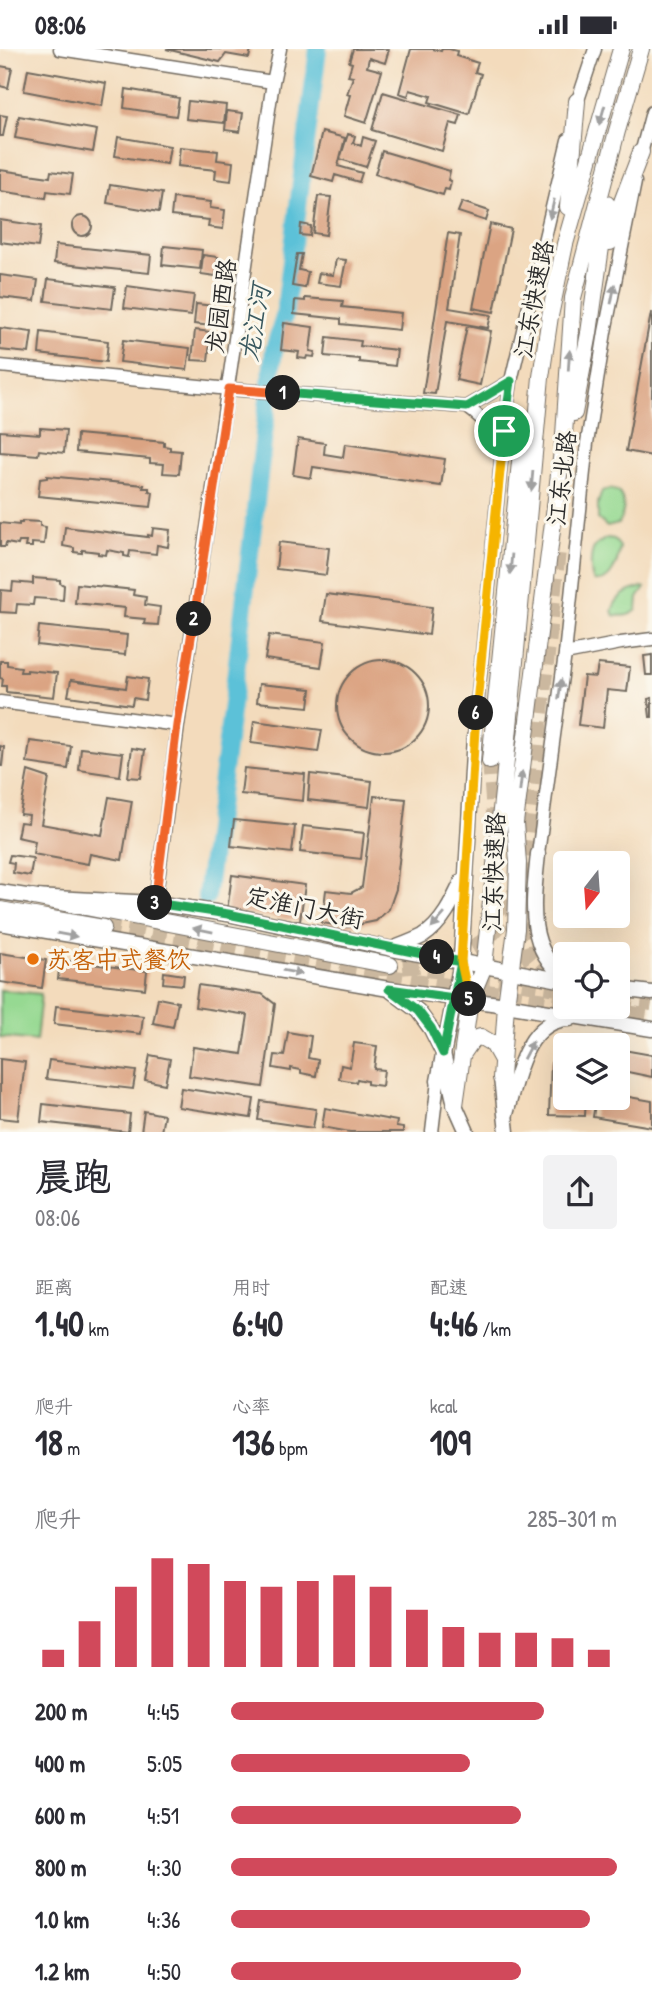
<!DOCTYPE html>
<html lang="zh">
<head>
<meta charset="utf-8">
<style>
	:root { --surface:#fff; --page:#f2f2f3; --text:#2b2b33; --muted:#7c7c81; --accent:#d1495b }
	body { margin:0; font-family:"Patrick Hand","LXGW WenKai TC",sans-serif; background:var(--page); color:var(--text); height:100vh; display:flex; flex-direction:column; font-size:26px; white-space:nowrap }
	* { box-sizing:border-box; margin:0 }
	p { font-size:23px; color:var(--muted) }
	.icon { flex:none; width:38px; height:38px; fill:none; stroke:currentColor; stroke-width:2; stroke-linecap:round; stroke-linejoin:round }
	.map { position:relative; height:1083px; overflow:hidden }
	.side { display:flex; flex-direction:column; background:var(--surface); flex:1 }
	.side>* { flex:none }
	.needle { width:46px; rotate:197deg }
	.controls { position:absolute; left:553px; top:802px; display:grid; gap:14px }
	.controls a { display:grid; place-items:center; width:77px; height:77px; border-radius:7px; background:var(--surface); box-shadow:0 7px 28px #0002; font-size:35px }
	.pin { position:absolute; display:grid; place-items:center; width:60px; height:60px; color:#fff; margin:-30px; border:4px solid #fff; border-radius:50%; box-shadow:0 2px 7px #0007 }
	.km { position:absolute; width:35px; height:35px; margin:-18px; border-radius:50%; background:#222; color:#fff; font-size:19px; line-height:35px; text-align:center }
	.round { display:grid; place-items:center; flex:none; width:74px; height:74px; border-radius:7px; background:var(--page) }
	.summary { display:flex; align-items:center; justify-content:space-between; height:119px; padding:0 35px }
	h1 { font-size:38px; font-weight:700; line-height:52px }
	.metrics { display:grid; grid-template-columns:repeat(3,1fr); gap:10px; height:119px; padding:7px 35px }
	.metrics div { display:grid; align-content:center }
	.metrics b { font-size:35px; font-weight:700 }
	.metrics small { font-size:19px; font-weight:400 }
	.metrics p { font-size:19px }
	.chart { height:196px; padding:14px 35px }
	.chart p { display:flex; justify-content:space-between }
	.chart svg { width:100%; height:126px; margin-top:7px; stroke:var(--accent); stroke-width:6 }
	ul { padding:0 35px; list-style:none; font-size:23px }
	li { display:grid; grid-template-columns:112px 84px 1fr; align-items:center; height:52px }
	li i { height:18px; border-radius:9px; background:var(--accent) }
	.status { display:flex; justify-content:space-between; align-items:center; height:49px; padding:0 35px; background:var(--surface); direction:ltr }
	.status svg { height:19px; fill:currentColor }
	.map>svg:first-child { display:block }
	.green { fill:#96d992; stroke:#60825e; stroke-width:2 }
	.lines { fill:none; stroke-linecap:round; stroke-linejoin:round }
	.river { stroke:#5bc1d8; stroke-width:18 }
	.building { fill:#dba483 }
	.highway-tunnel { stroke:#cbb89f; stroke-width:16; stroke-dasharray:16 8; stroke-linecap:butt }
	.secondary-casing { stroke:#71695e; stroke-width:15 }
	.primary-casing { stroke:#71695e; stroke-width:17 }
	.highway-casing { stroke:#71695e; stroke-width:18 }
	.secondary { stroke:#fff; stroke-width:12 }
	.primary { stroke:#fff; stroke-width:14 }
	.highway { stroke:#fff; stroke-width:16 }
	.oneway { fill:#a0a0a0 }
	.split-1-casing { stroke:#fff; stroke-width:14 }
	.split-2-casing { stroke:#fff; stroke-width:14 }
	.split-3-casing { stroke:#fff; stroke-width:14 }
	.split-4-casing { stroke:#fff; stroke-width:14 }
	.split-5-casing { stroke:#fff; stroke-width:14 }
	.split-6-casing { stroke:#fff; stroke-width:14 }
	.split-7-casing { stroke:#fff; stroke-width:14 }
	.split-1 { stroke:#22a559; stroke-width:9 }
	.split-2 { stroke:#f0652b; stroke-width:9 }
	.split-3 { stroke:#f0652b; stroke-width:9 }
	.split-4 { stroke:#22a559; stroke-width:9 }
	.split-5 { stroke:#22a559; stroke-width:9 }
	.split-6 { stroke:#f5b400; stroke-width:9 }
	.split-7 { stroke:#f5b400; stroke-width:9 }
	.food-dot { fill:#e8710a; stroke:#fbf7ec; stroke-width:2.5 }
	.labels { text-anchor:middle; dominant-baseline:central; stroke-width:6; stroke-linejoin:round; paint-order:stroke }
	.street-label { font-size:24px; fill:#2b2b2b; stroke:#fbf7ec }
	.food-label { font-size:24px; fill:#c56008; stroke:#fbf7ec; text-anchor:start }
	.water-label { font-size:26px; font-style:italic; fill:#39585f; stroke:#fbf7ec }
</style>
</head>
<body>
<div class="status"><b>08:06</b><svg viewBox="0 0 49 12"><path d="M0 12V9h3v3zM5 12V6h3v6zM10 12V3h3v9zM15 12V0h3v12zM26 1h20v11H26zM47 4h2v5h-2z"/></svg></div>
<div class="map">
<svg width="652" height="1083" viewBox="0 0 652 1083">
	<rect width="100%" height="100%" fill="#fbf7ec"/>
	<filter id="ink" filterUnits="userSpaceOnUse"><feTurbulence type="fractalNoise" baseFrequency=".0143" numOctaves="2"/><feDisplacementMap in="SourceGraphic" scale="14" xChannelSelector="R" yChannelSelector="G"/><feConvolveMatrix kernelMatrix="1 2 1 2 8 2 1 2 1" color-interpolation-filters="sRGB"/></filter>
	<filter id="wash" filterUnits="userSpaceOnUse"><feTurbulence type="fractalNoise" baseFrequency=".00686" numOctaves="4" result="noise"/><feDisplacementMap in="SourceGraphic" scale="28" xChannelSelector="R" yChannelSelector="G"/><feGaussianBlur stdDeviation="1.57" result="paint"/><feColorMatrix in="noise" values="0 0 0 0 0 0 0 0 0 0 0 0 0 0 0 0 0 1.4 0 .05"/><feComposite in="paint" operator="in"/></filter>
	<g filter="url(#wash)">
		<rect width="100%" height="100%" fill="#f3dbbc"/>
		<!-- green -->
		<path class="green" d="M611,440L619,443C626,455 624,462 619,475L607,478L598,470V454L602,442Z
			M607,489L614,490L620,498C618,512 612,535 594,532C590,525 590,509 593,501C595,495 602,492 607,489Z
			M643,538L645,539L638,549L637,561C630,567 623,568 614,566L612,562C617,546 627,542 643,538Z
			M0,941L41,945L36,992L0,988Z"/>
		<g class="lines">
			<!-- river -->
			<path class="river" d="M206,848L233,648L274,300L284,268L318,0"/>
		</g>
		<g id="blocks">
			<!-- building -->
			<path class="building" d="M166,0H251L249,9L226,5L220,13Z
				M353,0H389L385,14L369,9L367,18L382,22L366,74L344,67L350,46L347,45L353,28L348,27L352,14L349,13Z
				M411,0H433L441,2L442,0H449L457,2L456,7L478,14L475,23L481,25L469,65L429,53L431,47L410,41L408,47L399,44Z
				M0,17L12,19L8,39L0,37Z
				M28,20L106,34L102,57L24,42Z
				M126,40L179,49L176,67L124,59Z
				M383,43L461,66L458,76L450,74L442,102L372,81Z
				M188,52L226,56L224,74L186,70Z
				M227,62L243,64L240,83L225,81Z
				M0,66L7,67L3,87H0Z
				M19,67L97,81L93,103L15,89Z
				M322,83L345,89L338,117L362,124L359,133L335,126L333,133L311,127Z
				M348,85L355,87L353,94L361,97L363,88L375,92L366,118L340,110Z
				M118,88L170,97L167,115L115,107Z
				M180,98L218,102L217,111L233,113L231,132L215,130L216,121L178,117Z
				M382,102L450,122L448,131L451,132L449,141L445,140L443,146L375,125Z
				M0,121L50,128L51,122L73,125L70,145L47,142L46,149L0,142Z
				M110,136L162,144L159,163L107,154Z
				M318,147L331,148L326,186L313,184Z
				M173,149L211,153L210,159L225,161L223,180L208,178L209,171L171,167Z
				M462,153L489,162L486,172L458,163Z
				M72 177a10 10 0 1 1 20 0a10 10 0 1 1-20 0Z
				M0,171L41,177L38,198L0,193Z
				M301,175L311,177L310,187L300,186Z
				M490,175L511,180L494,263L473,259Z
				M448,184L460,186L449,259L491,266L488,279L447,272L435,345L423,344Z
				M56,196L151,206L149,224L54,214Z
				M164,197L202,201L200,220L162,216Z
				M297,205H302L299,221L308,223L305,239L292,237Z
				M203,206L218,208L216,227L201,225Z
				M336,210L346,211L341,237L317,234L319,224L333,226Z
				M0,226L38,231L35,252L0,248Z
				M48,230L115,238L112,260L45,252Z
				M127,237L194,246L191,267L124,259Z
				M305,249L343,252L342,258L401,264L399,281L341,275V270L294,265L295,251L305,252Z
				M196,255L214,257L212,277L194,275Z
				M651,264H652V407L626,402Z
				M284,274L313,278L310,302L315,303L314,308L307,307L306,310L298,309L299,303L281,301Z
				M467,277L491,282L480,336L456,331Z
				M0,279L32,283L29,304L0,301Z
				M195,281L211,283L208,312L192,311Z
				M41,283L108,292L106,313L39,305Z
				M327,288L361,292L360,297L397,301L395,317L359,313V310L325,307Z
				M123,291L190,299L187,321L120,313Z
				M40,379L66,381L64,404L39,401L38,406L0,403V382L40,385Z
				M77,385L164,393V397L170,398V401L181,402L179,425L163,424L164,415L150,414V410L76,403Z
				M298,390L325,394L324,405L343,408L345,395L445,410L441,437L313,418L311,429L293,426Z
				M47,427L144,436L143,439H149V442L153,443L151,458L38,447L40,430L47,429Z
				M22,472L40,473V477L46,478L44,495L32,494V498H25L26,493H19L18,496L6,494L5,498H0V474L19,476V474H22Z
				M65,478L148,488V486L152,487L153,479L170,481L168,498L157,496L156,505L130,502L129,508L124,507V504L107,501L106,506L98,505V503L82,501V504L74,503V499L63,497Z
				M279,493L329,499L326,526L276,520Z
				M33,529L60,531V534L64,536L63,551L34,549L33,556L17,555L16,564L0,563L1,541L12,542L13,533L33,535Z
				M77,535L134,541L133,546L146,548L145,556L160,558L158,576L144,575L145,570L124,568L125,559L75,554Z
				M326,545L432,558L429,586L322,572Z
				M39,577L127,586L125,606L37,596Z
				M269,586L325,593L321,618L265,610Z
				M652,606V626H646L644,607Z
				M337 657a46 46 0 1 1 92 0a46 46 0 1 1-92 0Z
				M0,612H7V616L21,618L20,623H27V621L57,624L54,648L6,643V637H2L3,630L0,629Z
				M598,615L630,618L627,643L607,641L603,679L578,676L584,627L596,628Z
				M128,627L148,630L145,651L133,649L132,656L68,647L71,631L126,639Z
				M259,635L311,640L309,658L257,653Z
				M652,649V668H650L648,650Z
				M254,672L322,681L318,703L251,694Z
				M30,692L71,697L68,720L27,714Z
				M0,697L4,698L2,717H0Z
				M81,699L123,704L120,727L79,721Z
				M132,699L145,701L141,729L128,728Z
				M244,719L305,725L303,752L241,745Z
				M28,722L49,729L41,775L102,786L109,748L132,752L122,811L90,805L88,815L33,805L35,792L17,788L20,773L28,774L29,766L20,765Z
				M310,725L372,732L369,758L308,751Z
				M374,747L406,750L396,840L389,860L376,872L347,878L322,874L326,841L351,844L362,838Z
				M234,771L295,777L292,804L231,797Z
				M303,777L364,784L361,810L300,803Z
				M10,806L33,809L30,827L13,824L14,814L8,813Z
				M232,826L305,836L300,872L227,862Z
				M0,904L46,911L42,939L0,933Z
				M60,911L147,922L145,940L58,930Z
				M164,923L184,926L183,936L163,934Z
				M198,936L262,945L275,955L263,1038L189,1027L193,998L242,1005L248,966L195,958Z
				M158,949L178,953L173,978L153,974Z
				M56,957L143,967L141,985L54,975Z
				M288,983L311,987L308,1009L318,1011L316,1027L301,1024V1021L291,1019V1022L273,1019L275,1006L284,1007Z
				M354,994L377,997L374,1020L384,1021L382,1037L367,1035V1032L357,1030L356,1033L339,1030L341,1016L350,1018Z
				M618,1000L652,1006V1028L618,1021Z
				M150,1006L170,1010L165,1035L145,1031Z
				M556,1008L565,1009V1048H586L585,1067L549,1066L551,1014Z
				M0,1010L25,1013L18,1071L0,1069Z
				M49,1011L136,1022L133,1040L46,1030Z
				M181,1039L254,1050L251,1069L178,1058Z
				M618,1046L652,1052V1078L593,1068L596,1048H618Z
				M261,1052L316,1060L313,1079L258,1071Z
				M43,1055L130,1065L128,1083L41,1073Z
				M325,1059L397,1072L396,1078L403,1079V1083H350L322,1078Z
				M144,1062L164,1066L161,1083H141Z"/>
		</g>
	</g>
	<g filter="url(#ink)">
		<use href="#blocks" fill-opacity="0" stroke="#71695e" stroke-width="2"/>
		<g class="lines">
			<!-- highway-tunnel -->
			<path class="highway-tunnel" d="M490,712L495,776
				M523,831L558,502
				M519,874C522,904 529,916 556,930
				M103,879L324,918L565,955
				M379,919C434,918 501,906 515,842
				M427,920L565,940
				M618,948L652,954
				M583,957L652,968"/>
			<!-- secondary casing -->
			<g class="secondary-casing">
				<path id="secondary" d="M60,0L273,33
					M575,60L595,0
					M639,112L652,63
					M0,317L229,340L467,358
					M467,358C486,372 494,381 499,405
					M467,358L511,332
					M565,605L621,594L652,590
					M0,653L178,676
					M474,688L504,382L511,332L568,91
					M538,805L565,605L587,394L605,283L635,133
					M155,854L178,676L273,33L280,0
					M432,1083L438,1032"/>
			</g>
			<!-- primary casing -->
			<g class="primary-casing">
				<path id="primary" d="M538,805C534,847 524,900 565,927
					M0,843L33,848L155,854L228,865L392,900L565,932
					M0,874L389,940L506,956L652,980
					M392,900C402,896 413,892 423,887C442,875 453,852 462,832
					M618,940L652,944
					M390,941L418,962L431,980L443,1004L455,1056L467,1083
					M470,951L461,913L474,688
					M501,1029L507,1083
					M438,1032L460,918
					M506,1065C516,1031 525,970 570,970"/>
			</g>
			<!-- highway casing -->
			<g class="highway-casing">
				<path id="highway" d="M568,158L577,52
					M610,193L617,166L641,103
					M574,364L589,284L607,155
					M490,712L521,403L530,371
					M33,848L390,916
					M0,861L103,879
					M462,1006L473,990L481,988L493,995L502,1011
					M501,1029L506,956L516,880L518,814L515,774L564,386L573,249L617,82L641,0
					M455,1056L470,951L484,917L504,733L541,328L550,267L565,195L621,0"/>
			</g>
			<!-- secondary -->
			<use href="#secondary" class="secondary"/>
			<!-- primary -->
			<use href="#primary" class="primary"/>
			<!-- highway -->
			<use href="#highway" class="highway"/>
		</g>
		<!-- one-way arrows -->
		<defs><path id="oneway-solid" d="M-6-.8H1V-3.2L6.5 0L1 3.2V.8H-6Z" transform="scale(1.75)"/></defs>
		<g class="oneway">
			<use href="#oneway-solid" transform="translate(602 66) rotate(106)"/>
			<use href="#oneway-solid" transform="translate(552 160) rotate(103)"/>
			<use href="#oneway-solid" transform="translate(613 245) rotate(-79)"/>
			<use href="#oneway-solid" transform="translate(569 311) rotate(-86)"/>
			<use href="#oneway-solid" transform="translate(532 432) rotate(95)"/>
			<use href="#oneway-solid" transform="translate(511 515) rotate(95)"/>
			<use href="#oneway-solid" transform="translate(560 640) rotate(-82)"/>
			<use href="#oneway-solid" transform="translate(521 732) rotate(-83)"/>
			<use href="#oneway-solid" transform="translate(438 872) rotate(131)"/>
			<use href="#oneway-solid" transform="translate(203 881) rotate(-169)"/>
			<use href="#oneway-solid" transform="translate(67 886) rotate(10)"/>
			<use href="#oneway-solid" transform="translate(292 923) rotate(10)"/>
			<use href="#oneway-solid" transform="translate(528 1001) rotate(-62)"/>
		</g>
	</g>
	<g class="lines" filter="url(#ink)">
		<!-- split-1 casing -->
		<g class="split-1-casing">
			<path id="split-1" d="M283,344L467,358L511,332L504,382"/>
		</g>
		<!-- split-2 casing -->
		<g class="split-2-casing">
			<path id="split-2" d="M194,570L229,340L283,344"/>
		</g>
		<!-- split-3 casing -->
		<g class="split-3-casing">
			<path id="split-3" d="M155,854L177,676L194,570"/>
		</g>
		<!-- split-4 casing -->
		<g class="split-4-casing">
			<path id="split-4" d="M155,854L228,865L437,908"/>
		</g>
		<!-- split-5 casing -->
		<g class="split-5-casing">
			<path id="split-5" d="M437,908L461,913L454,949L389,940L418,962L431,979L443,1004L454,949L470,951L469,950"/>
		</g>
		<!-- split-6 casing -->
		<g class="split-6-casing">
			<path id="split-6" d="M469,950L461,913L476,664"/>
		</g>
		<!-- split-7 casing -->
		<g class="split-7-casing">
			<path id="split-7" d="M476,664L504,382"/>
		</g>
		<!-- split-1 -->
		<use href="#split-1" class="split-1"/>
		<!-- split-2 -->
		<use href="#split-2" class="split-2"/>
		<!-- split-3 -->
		<use href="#split-3" class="split-3"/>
		<!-- split-4 -->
		<use href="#split-4" class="split-4"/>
		<!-- split-5 -->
		<use href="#split-5" class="split-5"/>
		<!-- split-6 -->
		<use href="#split-6" class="split-6"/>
		<!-- split-7 -->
		<use href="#split-7" class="split-7"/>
	</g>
	<!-- markers -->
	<circle class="food-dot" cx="33" cy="910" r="7"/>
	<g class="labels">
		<!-- street labels -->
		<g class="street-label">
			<text transform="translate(533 250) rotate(-79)">江东快速路</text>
			<text transform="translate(220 257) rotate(-82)">龙园西路</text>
			<text transform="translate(561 429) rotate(-83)">江东北路</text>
			<text transform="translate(493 823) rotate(-88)">江东快速路</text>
			<text transform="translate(305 858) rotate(12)">定淮门大街</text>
		</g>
		<!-- food labels -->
		<g class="food-label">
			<text x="47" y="910">苏客中式餐饮</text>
		</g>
		<!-- water labels -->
		<g class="water-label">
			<text transform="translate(254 274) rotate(-80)">龙江河</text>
		</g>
	</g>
</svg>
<div class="controls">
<a><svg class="needle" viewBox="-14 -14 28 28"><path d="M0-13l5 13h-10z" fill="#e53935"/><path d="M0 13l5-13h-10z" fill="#7c7c81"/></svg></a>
<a><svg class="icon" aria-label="locate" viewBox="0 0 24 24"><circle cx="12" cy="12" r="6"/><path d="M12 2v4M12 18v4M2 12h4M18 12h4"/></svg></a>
<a><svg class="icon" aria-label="layers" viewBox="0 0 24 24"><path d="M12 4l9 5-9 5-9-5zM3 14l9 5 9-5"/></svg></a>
</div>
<div class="pin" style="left:504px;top:382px;background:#1e9e55"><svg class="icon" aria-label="arrive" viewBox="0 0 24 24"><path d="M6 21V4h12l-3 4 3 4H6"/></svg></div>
<b class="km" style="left:283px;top:344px">1</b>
<b class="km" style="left:194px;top:570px">2</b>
<b class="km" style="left:155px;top:854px">3</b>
<b class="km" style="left:437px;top:908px">4</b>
<b class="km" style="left:469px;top:950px">5</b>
<b class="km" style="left:476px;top:664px">6</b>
</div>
<section class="side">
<div class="summary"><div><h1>晨跑</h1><p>08:06</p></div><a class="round"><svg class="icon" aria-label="share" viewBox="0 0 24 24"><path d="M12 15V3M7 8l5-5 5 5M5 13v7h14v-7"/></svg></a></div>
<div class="metrics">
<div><p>距离</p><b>1.40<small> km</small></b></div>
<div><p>用时</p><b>6:40</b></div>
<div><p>配速</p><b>4:46<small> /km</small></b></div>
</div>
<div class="metrics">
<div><p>爬升</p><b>18<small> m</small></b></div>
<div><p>心率</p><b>136<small> bpm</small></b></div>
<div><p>kcal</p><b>109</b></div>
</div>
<div class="chart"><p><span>爬升</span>285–301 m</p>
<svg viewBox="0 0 160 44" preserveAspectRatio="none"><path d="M5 44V38M15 44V28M25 44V16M35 44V6M45 44V8M55 44V14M65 44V16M75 44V14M85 44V12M95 44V16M105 44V24M115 44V30M125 44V32M135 44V32M145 44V34M155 44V38"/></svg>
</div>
<ul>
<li><b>200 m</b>4:45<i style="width:81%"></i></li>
<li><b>400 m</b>5:05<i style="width:62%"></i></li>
<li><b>600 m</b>4:51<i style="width:75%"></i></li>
<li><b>800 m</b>4:30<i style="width:100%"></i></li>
<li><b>1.0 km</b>4:36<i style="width:93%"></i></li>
<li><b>1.2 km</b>4:50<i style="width:75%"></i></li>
</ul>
</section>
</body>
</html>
